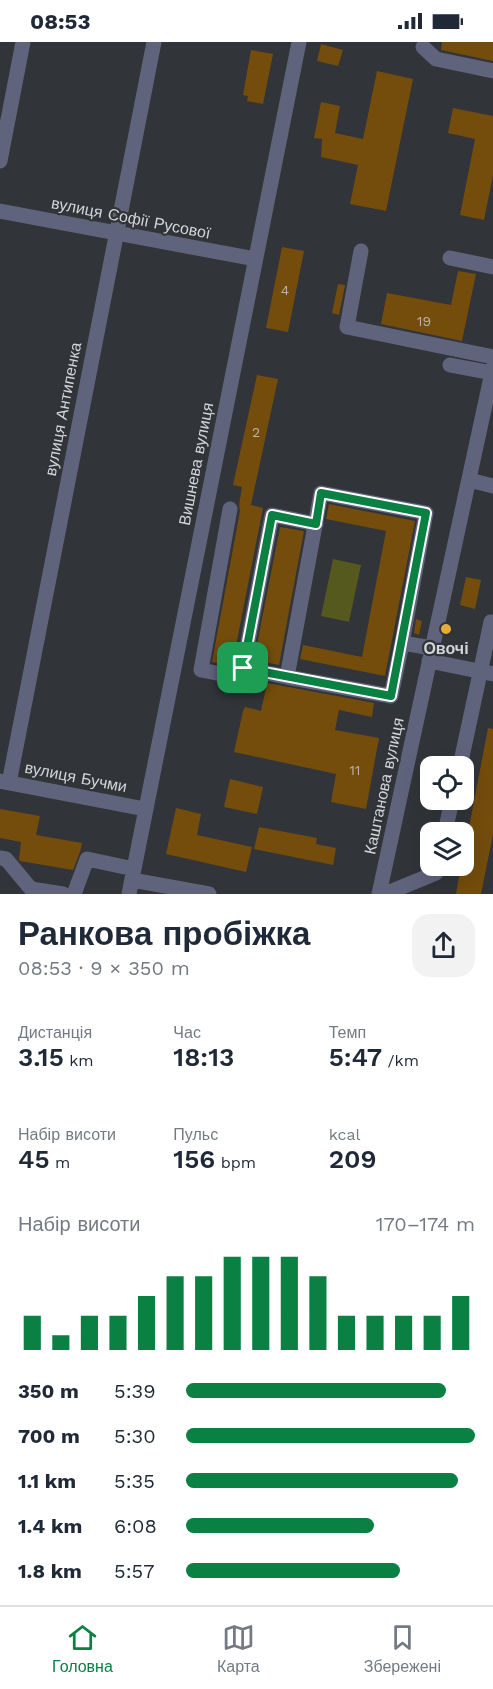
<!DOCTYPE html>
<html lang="uk">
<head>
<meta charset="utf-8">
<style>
	:root { --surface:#fff; --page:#f2f2f3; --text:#1f2937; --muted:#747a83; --line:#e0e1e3; --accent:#0b8043 }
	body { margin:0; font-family:"Work Sans",sans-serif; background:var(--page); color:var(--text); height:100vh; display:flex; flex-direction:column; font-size:22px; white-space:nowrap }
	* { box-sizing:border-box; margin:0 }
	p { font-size:20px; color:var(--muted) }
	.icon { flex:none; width:33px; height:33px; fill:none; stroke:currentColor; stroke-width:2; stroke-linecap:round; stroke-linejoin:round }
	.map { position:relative; height:852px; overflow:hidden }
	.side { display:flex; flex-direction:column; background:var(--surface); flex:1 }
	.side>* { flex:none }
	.controls { position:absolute; left:420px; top:714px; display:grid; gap:12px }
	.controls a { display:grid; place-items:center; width:54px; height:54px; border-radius:12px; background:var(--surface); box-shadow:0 6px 24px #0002; font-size:30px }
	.pin { position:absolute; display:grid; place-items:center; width:51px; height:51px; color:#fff; margin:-26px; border-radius:12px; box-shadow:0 3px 9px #0006 }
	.round { display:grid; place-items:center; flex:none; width:63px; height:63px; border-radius:18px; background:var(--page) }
	.headline { display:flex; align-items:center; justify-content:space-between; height:102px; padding:0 18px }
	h1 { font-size:33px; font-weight:600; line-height:45px }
	.figures { display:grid; grid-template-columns:repeat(3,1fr); gap:9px; height:102px; padding:6px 18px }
	.figures div { display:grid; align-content:center }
	.figures b { font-size:26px; font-weight:600 }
	.figures small { font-size:16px; font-weight:400 }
	.figures p { font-size:16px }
	.chart { height:168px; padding:12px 18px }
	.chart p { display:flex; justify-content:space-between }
	.chart svg { width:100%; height:108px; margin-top:6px; stroke:var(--accent); stroke-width:6 }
	ul { padding:0 18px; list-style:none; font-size:20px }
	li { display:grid; grid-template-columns:96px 72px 1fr; align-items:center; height:45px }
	li i { height:15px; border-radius:8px; background:var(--accent) }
	.status { display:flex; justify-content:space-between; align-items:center; height:42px; padding:0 30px; background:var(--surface); direction:ltr }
	.status svg { height:16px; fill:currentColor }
	.dock { display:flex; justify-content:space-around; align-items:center; height:84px; border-top:2px solid var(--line); background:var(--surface); font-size:16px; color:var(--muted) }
	.dock a { display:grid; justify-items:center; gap:3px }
	.dock .current { color:var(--accent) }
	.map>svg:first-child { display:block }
	.green { fill:#55591d }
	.building { fill:#744d0c }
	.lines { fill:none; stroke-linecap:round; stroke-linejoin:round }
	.minor { stroke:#5f637c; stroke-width:15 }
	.route-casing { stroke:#fff; stroke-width:12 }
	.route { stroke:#0b8043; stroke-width:8 }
	.poi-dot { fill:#e7ac36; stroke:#313438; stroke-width:2 }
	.labels { text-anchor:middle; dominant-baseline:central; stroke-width:4.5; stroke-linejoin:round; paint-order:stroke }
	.number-label { font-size:14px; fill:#bbb3a5 }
	.street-label { font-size:16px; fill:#d3d5d8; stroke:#313438 }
	.poi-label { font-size:16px; font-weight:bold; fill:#d3d5d8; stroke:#313438 }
</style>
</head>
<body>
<div class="status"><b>08:53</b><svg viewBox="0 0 49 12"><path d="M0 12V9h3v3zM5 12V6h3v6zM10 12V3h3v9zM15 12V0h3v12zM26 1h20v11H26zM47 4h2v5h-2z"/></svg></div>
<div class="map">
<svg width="493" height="852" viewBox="0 0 493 852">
	<rect width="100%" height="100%" fill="#313438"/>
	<!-- green -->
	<path class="green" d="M333,517L361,523L349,580L321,574Z"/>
	<!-- building -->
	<path class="building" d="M442,0H493V19L441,8Z
		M321,2L343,8L338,24L317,19Z
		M251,8L273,12L263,62L247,59L248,54L243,53Z
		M377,29L413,37L386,169L350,162L358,123L321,115L322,97L314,96L321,60L340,64L335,91L363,97Z
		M453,66L493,74V133L484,178L460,173L475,97L448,91Z
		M282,205L304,209L288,290L266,286Z
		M458,229L476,232L462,299L381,282L387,251L451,263Z
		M338,242L345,243L339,273L332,271Z
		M257,333L278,337L251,463L263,466L232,624L212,620L240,469L239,463L242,445L233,443Z
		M329,462L415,479L385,634L300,617L303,603L362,615L386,489L326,477Z
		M280,485L304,489L279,623L254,618Z
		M466,535L481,538L475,567L460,563Z
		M416,577L422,579L419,593L414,591Z
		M267,641L374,661L372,675L339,668L335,688L379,696L366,767L331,760L336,732L234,710L243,669L245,665L261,669Z
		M488,686L493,687V792L481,852H456L461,824H464V812Z
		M230,737L263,745L257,772L224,765Z
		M176,766L201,772L197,793L252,805L246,830L166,812Z
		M0,767L40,774L36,793L82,801L80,810L73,828L20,819L19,817L21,800L0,796Z
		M259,785L317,796L316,802L336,806L333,823L254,807Z"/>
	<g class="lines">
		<!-- minor -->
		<path class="minor" d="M423,5L436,17L493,29
			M0,119L23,0
			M0,169L255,217
			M361,209L347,285L493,315
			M450,216L493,225
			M450,323L492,331
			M469,438L493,444
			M230,467L201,628L237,635L243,626
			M402,601L391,654L287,635L321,451L426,471L402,601L432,606
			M429,619L493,632
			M287,635L243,626L272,473L316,482
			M460,724L491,580H493
			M0,739L145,767
			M9,741L154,0
			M445,790L452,758
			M0,816L6,817L31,847L63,852
			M132,838L209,852
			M74,852L87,817L134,827
			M129,852L299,0
			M379,852L493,326
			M385,852L436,831L438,824"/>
	</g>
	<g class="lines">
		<!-- route casing -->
		<g class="route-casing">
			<path id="route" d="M321,451L426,471L391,654L243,626L272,473L316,482Z"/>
		</g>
		<!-- route -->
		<use href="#route" class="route"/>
	</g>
	<!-- markers -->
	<circle class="poi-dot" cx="446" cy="587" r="6"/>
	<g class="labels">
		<!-- number labels -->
		<g class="number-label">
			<text x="285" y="248">4</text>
			<text x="424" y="279">19</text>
			<text x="256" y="390">2</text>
			<text x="355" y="728">11</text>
		</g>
		<!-- street labels -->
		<g class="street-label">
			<text transform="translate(131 176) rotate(11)">вулиця Софії Русової</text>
			<text transform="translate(63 367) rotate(-79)">вулиця Антипенка</text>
			<text transform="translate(196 422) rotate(-79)">Вишнева вулиця</text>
			<text transform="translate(76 735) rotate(11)">вулиця Бучми</text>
			<text transform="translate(384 744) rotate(-78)">Каштанова вулиця</text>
		</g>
		<!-- poi labels -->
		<g class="poi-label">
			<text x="446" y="606">Овочі</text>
		</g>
	</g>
</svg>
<div class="controls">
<a><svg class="icon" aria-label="locate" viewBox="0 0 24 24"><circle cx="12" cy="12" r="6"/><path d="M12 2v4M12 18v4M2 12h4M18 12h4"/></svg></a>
<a><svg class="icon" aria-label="layers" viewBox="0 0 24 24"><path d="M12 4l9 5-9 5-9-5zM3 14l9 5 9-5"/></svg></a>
</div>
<div class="pin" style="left:243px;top:626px;background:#1e9e55"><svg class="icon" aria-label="arrive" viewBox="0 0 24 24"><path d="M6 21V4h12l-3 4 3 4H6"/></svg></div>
</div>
<section class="side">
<div class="headline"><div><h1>Ранкова пробіжка</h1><p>08:53 · 9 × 350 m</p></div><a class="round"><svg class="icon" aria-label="share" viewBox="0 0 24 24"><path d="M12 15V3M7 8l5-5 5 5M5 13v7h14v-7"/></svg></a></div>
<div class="figures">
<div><p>Дистанція</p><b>3.15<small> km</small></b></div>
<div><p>Час</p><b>18:13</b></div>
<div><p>Темп</p><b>5:47<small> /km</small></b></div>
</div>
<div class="figures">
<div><p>Набір висоти</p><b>45<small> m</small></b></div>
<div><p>Пульс</p><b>156<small> bpm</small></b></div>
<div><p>kcal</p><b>209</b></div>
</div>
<div class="chart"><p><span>Набір висоти</span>170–174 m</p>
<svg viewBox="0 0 160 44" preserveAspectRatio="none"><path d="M5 44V30M15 44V38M25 44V30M35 44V30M45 44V22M55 44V14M65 44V14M75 44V6M85 44V6M95 44V6M105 44V14M115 44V30M125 44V30M135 44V30M145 44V30M155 44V22"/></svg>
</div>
<ul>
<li><b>350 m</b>5:39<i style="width:90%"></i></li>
<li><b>700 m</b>5:30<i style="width:100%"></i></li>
<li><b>1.1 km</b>5:35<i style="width:94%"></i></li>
<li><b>1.4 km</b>6:08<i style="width:65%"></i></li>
<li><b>1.8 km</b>5:57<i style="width:74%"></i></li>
</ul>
</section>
<nav class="dock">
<a class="current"><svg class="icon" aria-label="home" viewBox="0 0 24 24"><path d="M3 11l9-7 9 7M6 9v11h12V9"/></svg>Головна</a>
<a><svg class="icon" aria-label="map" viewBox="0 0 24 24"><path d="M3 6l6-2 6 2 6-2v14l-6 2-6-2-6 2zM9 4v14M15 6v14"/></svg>Карта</a>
<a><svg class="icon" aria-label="saved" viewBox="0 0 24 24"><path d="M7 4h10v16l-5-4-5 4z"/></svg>Збережені</a>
</nav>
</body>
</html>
